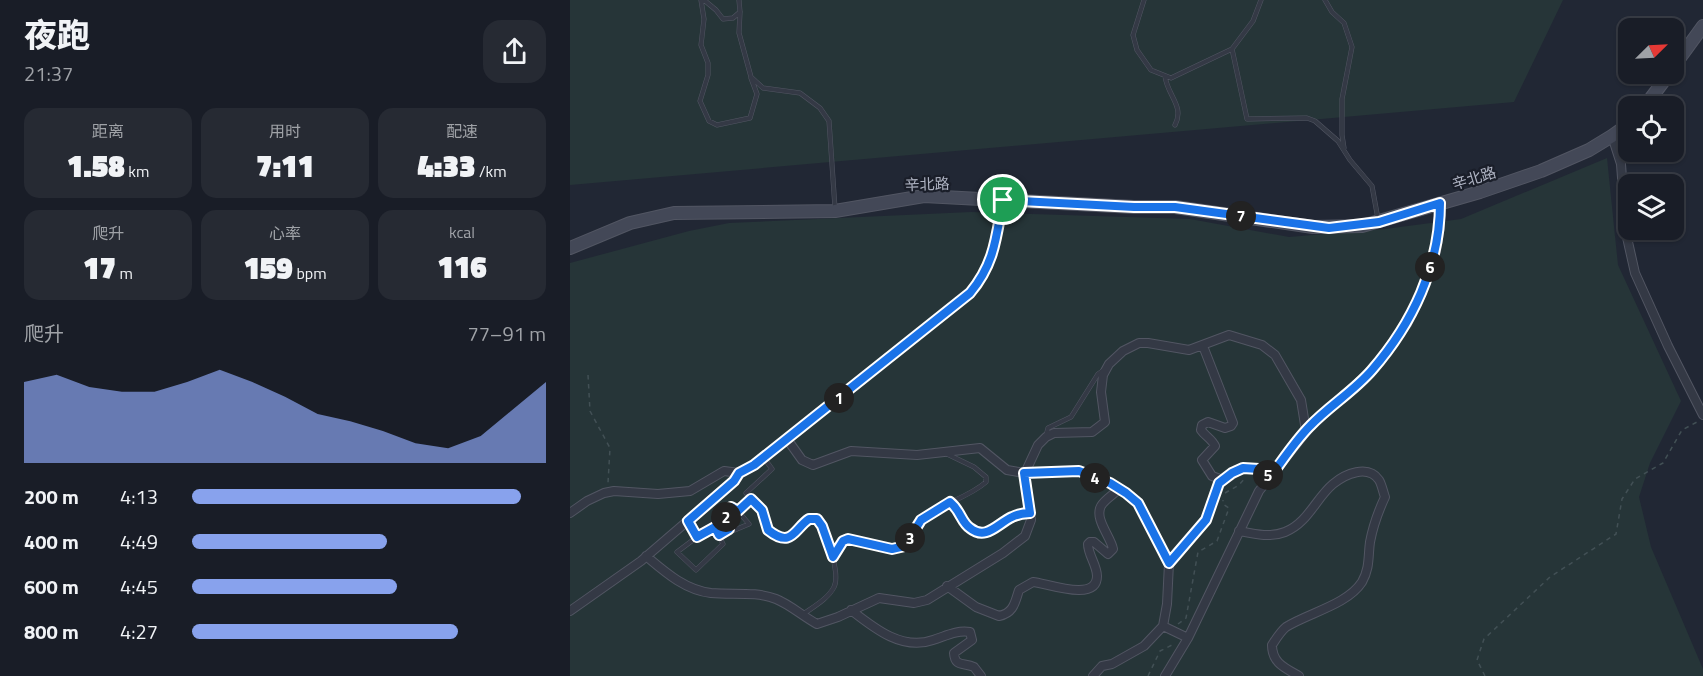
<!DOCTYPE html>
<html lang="zh">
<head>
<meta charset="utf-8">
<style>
	:root { --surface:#191d27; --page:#262a33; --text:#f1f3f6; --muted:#9fa2a7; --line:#373b44; --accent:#88a2ed }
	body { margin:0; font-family:"Titillium Web","Noto Sans SC",sans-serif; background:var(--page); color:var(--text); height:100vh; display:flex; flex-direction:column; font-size:22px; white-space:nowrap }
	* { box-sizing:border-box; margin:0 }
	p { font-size:20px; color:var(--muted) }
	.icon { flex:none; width:33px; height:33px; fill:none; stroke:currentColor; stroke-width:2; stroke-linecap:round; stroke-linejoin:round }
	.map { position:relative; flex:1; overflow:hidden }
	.drawer { display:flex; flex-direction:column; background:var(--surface); width:570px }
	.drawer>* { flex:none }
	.needle { width:39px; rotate:66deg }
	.fabs { position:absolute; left:1048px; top:18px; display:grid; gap:12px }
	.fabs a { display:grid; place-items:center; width:66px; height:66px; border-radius:12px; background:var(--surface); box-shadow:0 2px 4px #0004,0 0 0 2px var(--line); font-size:30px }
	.pin { position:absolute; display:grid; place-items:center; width:51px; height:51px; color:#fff; margin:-26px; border:3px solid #fff; border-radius:50%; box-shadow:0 2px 6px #0007 }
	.km { position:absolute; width:30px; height:30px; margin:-15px; border-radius:50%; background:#222; color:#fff; font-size:16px; line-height:30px; text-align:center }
	.round { display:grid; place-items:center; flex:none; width:63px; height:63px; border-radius:18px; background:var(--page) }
	.head { display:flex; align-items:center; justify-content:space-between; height:102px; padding:0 24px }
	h1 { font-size:33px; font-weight:800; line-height:45px }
	.figures { display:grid; grid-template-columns:repeat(3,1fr); gap:9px; height:102px; padding:6px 24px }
	.figures div { display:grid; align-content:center; border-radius:15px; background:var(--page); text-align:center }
	.figures b { font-size:30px; font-weight:800 }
	.figures small { font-size:16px; font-weight:400 }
	.figures p { font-size:16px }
	.chart { height:168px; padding:12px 24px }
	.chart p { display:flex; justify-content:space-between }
	.chart svg { width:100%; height:108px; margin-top:6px; fill:var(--accent); opacity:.7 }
	ul { padding:0 24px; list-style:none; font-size:20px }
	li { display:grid; grid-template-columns:96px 72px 1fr; align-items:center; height:45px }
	li i { height:15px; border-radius:8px; background:var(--accent) }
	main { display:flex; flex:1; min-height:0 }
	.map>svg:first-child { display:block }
	.green { fill:#263538 }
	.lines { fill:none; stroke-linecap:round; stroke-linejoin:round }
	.lane-casing { stroke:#525663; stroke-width:5 }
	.street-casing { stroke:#525663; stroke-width:10 }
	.secondary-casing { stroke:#525663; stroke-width:14 }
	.path { stroke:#425055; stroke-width:1.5; stroke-dasharray:4.5 4.5; stroke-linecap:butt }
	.lane { stroke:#343945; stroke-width:4 }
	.street { stroke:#343945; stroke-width:8 }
	.secondary { stroke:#434857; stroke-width:12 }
	.route-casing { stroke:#fff; stroke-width:12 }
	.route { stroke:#1a73e8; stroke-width:8 }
	.labels { text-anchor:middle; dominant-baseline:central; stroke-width:4.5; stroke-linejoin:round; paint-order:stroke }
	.street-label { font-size:15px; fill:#aeb3c2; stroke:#1a1e29 }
</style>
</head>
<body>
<main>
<section class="drawer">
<div class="head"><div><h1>夜跑</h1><p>21:37</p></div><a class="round"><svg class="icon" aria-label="share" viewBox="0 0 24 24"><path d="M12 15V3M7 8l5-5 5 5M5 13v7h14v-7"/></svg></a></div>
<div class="figures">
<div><p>距离</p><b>1.58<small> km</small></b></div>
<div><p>用时</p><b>7:11</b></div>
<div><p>配速</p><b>4:33<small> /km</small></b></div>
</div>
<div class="figures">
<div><p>爬升</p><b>17<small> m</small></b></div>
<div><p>心率</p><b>159<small> bpm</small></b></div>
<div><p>kcal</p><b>116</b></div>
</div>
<div class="chart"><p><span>爬升</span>77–91 m</p>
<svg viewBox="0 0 160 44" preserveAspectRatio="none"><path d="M0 44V11L10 8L20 13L30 15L40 15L50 11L60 6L70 11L80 17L90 24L100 27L110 31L120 36L130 38L140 33L150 22L160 11V44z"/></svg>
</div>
<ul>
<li><b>200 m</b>4:13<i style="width:93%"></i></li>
<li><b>400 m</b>4:49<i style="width:55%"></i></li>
<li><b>600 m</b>4:45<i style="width:58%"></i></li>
<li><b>800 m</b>4:27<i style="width:75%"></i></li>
</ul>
</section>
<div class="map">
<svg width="1133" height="676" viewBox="0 0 1133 676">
	<rect width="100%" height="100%" fill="#212734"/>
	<!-- green -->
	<path class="green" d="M0,0H993L944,102L0,185Z
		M1037,158L1048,265L1111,401L1080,463L1069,497L1081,547L1133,669V676H0V263L119,231L159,223L401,212L620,219L719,237L815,229L891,219Z"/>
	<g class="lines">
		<!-- lane casing -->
		<g class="lane-casing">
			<path id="lane" d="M131,0L134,19L131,45L138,63V75L130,101L139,121L147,125L180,118L187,94L181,78
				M134,0L146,10L153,19L163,18L170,12
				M169,0L170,12L169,33L181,77L193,88L230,93L250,108L259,121L265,208
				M574,0L563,35L567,50L581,70L601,78L662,49L683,21L691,0
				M755,0L762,12L774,23L782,47L772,99V135L774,148
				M662,49L677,119L737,118L745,121L768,141L780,160L802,186L808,219
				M595,76C597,95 615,106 605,125
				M476,436L478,428L501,417L528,374L534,370
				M194,458L202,469L176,493L192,511L198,530C225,551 225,524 243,518C256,524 271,574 264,587C258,599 243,607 232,615
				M380,502C391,511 391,522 400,528C416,541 427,524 441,517C448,514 453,513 460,513
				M168,511L161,507C152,513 158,523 160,532L179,524L168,511L181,499
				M118,521L127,537L145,527L153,544L126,570L107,552L127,537
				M149,535L160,529
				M263,557L273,541L278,539L322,549L335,546C341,537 345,524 353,518C372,503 398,498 416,482V477L404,467L377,454"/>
		</g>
		<!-- street casing -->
		<g class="street-casing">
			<path id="street" d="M1042,136L1051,164L1056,233L1065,273L1098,346L1133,415
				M633,346L663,423L661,426L655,428L638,422L632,425L631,430C635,436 642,439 645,446L632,460L642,476L653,480
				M217,439L232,460L243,465L281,451L347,455L410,448L437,470L455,473L509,471L540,483L556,493L568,503L599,563L597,604L593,626L574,646L542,664L532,666L523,676
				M0,513L17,501L34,493L44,491L88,494L120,491L154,471L169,473L184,465L400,293C426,263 426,237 433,200
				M669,531C684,534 700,538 715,532C738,523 746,498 763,484C775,474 798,464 809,480C812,485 813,492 815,497C808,512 803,526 800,542C798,556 800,568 792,582C777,605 738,613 716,627C710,632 706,639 702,645C702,663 715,668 729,676
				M76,556C95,572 115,590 141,593C163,595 185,591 206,599C219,604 234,617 247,624L268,617L309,598L344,603L357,600L433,553L455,536L461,520L455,473L468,445L476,437L484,433L522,432L535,422L531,392L533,375L539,364L553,351L569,343H578L619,350L659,335L692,345L705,355L731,400L736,431
				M599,563L636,521L649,483L673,468L689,469L700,477
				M377,586L406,607L429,616C444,613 445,602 449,590L463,582C476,583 527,603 527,576C527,565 518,555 518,544L520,542H524L538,554L543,549C541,537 524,519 531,506C534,500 544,494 549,489
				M281,610C304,628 332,651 363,640C376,636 386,630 400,632L402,640L384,653C385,668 394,662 404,667L411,676
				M0,611L71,561L164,481L169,473
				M593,626L618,638
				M595,676L618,638L689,491L740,427L801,371L837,324L849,299L866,251L870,226V203"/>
		</g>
		<!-- secondary casing -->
		<g class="secondary-casing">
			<path id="secondary" d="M1104,66L1133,26
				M1075,106L1099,74
				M0,248L60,223L104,213L265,211L354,196L564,207H605L743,227L792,226L910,192L971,171L1019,150L1042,136L1059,124"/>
		</g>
		<!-- path -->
		<path class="path" d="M18,375L20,411L40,448L38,483
			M655,493L669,485L675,478
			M608,624L616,618L628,552L647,541L659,508L653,504V500
			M578,676L590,651L602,645
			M915,676L907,660L914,639L980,577L1046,534L1052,499L1065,479L1093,463L1112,430L1127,422"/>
		<!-- lane -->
		<use href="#lane" class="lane"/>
		<!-- street -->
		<use href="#street" class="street"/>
		<!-- secondary -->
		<use href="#secondary" class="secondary"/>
	</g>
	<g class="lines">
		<!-- route casing -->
		<g class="route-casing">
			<path id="route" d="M433,200L564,207H605L759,228L809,222L870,203C870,266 842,324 802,370C784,391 759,406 740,426C725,441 713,460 700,477L689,469L673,468L662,473L649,483L636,520L599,563L568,503L556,493L540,483L509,471L454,473L460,513C453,513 448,514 442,517C427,524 416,541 400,528C391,522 391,511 380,502L351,520L335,546L322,549L278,539L273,541L263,557L252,526L247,519H239C224,529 222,549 198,530L192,510L181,499L168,511L161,507C152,513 157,520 159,529L149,535L145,527L127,537L118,521L164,481L169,473L184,465L400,293C425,263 426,237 433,200Z"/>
		</g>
		<!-- route -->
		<use href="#route" class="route"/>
	</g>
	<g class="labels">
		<!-- street labels -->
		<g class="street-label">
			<text transform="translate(904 178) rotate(-17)">辛北路</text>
			<text transform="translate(357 184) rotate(-2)">辛北路</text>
		</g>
	</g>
</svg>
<div class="fabs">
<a><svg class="needle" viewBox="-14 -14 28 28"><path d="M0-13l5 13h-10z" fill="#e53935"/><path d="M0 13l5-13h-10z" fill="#9fa2a7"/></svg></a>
<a><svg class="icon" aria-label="locate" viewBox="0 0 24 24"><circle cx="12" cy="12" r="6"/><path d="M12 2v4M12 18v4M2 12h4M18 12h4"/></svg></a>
<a><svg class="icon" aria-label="layers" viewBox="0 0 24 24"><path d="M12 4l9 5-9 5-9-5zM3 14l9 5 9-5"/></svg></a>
</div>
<div class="pin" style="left:433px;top:200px;background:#1e9e55"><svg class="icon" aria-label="arrive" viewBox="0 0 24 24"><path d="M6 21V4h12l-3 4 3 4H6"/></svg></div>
<b class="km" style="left:269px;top:398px">1</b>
<b class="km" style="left:156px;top:517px">2</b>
<b class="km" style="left:340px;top:538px">3</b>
<b class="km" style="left:525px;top:478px">4</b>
<b class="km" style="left:698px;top:475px">5</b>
<b class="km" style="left:860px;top:267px">6</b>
<b class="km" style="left:671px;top:216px">7</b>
</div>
</main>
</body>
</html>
